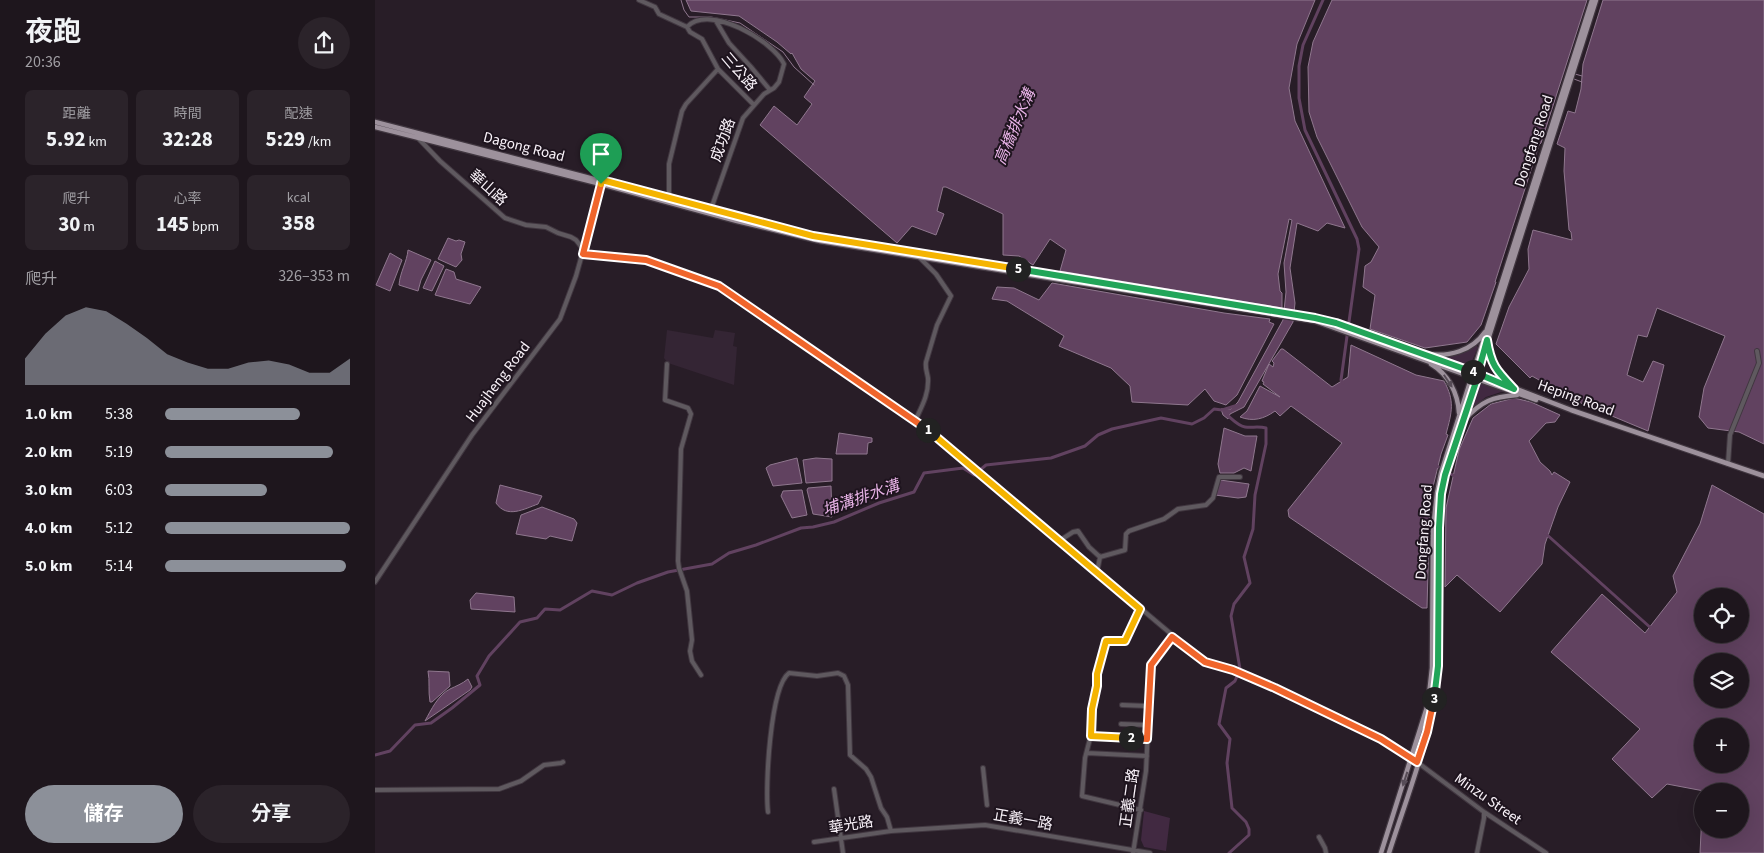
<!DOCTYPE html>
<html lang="zh-TW">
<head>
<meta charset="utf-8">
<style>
	:root { --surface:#1e161d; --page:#2b232a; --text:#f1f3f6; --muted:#a19fa4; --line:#3c353b; --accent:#8c9099 }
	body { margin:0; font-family:"Source Sans 3","Noto Sans TC",sans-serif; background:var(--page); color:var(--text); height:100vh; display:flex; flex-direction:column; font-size:19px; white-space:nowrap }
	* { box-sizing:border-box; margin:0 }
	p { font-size:16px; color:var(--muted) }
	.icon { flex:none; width:28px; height:28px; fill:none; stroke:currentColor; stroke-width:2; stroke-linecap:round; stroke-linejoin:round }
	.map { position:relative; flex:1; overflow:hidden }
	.details { display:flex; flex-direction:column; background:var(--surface); width:375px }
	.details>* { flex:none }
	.controls { position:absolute; left:1319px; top:588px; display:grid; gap:10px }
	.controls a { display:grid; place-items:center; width:55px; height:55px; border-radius:50%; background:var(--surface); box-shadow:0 5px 20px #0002,0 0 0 1px var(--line); font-size:25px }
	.pin { position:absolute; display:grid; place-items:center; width:42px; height:42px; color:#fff; margin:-51px -21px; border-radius:50% 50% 50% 0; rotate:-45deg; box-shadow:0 0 5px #0007 }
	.pin .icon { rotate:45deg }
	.km { position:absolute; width:25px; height:25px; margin:-12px; border-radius:50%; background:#222; color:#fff; font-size:14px; line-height:25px; text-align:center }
	.round { display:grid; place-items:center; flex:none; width:52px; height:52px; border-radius:26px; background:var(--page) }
	.overview { display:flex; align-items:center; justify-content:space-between; height:85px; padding:0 25px }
	h1 { font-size:28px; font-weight:700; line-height:38px }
	.stats { display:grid; grid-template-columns:repeat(3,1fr); gap:8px; height:85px; padding:5px 25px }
	.stats div { display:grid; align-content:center; border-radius:8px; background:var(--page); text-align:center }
	.stats b { font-size:21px; font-weight:700 }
	.stats small { font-size:14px; font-weight:400 }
	.stats p { font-size:14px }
	.chart { height:140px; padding:10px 25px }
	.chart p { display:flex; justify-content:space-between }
	.chart svg { width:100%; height:90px; margin-top:5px; fill:var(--accent); opacity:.7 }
	.cta { display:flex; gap:10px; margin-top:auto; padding:10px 25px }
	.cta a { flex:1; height:58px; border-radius:30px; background:var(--accent); color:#fff; font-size:20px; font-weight:700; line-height:58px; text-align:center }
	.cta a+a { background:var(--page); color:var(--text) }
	ul { padding:0 25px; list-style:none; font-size:16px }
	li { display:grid; grid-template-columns:80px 60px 1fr; align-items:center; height:38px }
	li i { height:12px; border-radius:6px; background:var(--accent) }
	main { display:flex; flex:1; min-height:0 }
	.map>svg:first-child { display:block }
	.built { fill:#342534 }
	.green { fill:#412941 }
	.water { fill:#614260; stroke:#8f778e; fill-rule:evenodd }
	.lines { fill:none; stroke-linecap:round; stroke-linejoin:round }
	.stream { stroke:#8f778e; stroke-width:1 }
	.canal { stroke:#614260; stroke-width:3 }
	.minor-casing { stroke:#413740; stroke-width:6 }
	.major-casing { stroke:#413740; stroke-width:7 }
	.minor { stroke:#5f595f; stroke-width:4 }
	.major { stroke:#9d919c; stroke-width:4.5 }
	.oneway { fill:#574c57 }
	.split-1-casing { stroke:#fff; stroke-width:10 }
	.split-2-casing { stroke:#fff; stroke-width:10 }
	.split-3-casing { stroke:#fff; stroke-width:10 }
	.split-4-casing { stroke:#fff; stroke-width:10 }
	.split-5-casing { stroke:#fff; stroke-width:10 }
	.split-6-casing { stroke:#fff; stroke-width:10 }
	.split-1 { stroke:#f0652b; stroke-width:6 }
	.split-2 { stroke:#f5b400; stroke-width:6 }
	.split-3 { stroke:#f0652b; stroke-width:6 }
	.split-4 { stroke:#22a559; stroke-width:6 }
	.split-5 { stroke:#22a559; stroke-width:6 }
	.split-6 { stroke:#f5b400; stroke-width:6 }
	.labels { text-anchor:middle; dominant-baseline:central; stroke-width:4; stroke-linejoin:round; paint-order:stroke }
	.street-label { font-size:15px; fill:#f9f2f9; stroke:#1e141e }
	.water-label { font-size:16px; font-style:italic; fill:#e7b2e6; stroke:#1e141e }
</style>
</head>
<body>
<main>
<section class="details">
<div class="overview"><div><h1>夜跑</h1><p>20:36</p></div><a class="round"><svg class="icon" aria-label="share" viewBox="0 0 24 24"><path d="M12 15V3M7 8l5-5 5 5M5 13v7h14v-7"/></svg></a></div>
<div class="stats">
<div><p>距離</p><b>5.92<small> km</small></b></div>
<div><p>時間</p><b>32:28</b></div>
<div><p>配速</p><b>5:29<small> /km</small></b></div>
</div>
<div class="stats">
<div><p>爬升</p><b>30<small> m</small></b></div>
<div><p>心率</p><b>145<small> bpm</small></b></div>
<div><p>kcal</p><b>358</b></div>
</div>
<div class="chart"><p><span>爬升</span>326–353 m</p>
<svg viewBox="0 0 160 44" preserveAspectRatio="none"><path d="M0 44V31L10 19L20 10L30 6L40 8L50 14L60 21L70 29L80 33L90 36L100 36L110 33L120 32L130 34L140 38L150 38L160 31V44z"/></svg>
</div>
<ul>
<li><b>1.0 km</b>5:38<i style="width:73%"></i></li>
<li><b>2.0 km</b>5:19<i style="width:91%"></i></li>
<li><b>3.0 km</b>6:03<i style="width:55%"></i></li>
<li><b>4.0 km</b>5:12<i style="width:100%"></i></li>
<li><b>5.0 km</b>5:14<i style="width:98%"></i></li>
</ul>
<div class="cta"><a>儲存</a><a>分享</a></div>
</section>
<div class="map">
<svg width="1389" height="853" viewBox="0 0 1389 853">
	<rect width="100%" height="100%" fill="#281d27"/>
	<!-- built -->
	<path class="built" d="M292,330L338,338L340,330L360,333L358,346L362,347L359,385L293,363L289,358Z"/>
	<!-- green -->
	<path class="green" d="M1101,345L1103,347L1095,366L1092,367L1073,358L1074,356Z
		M1105,381L1129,391L1111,397L1099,406L1097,404Z
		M769,811L795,818L791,851L769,847L766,840Z"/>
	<!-- water -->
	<path class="water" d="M311,0H940L922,44L914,88L920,121L970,228L952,223L943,231L922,223L915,268L920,303L918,322L869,407L855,414L853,419L848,415L846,409H856L863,402L908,320L911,292L909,263L917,220L914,219L903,274L905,291L907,293V308L685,271L691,250L675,239L658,265L644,256L628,255V214L571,187H568L562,211L569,214L561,235L537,226L522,243L385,125L399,106L422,125L437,104L429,97L440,81L426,69L417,53L416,54L402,42L364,16L316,11Z
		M957,0H1212L1166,143L1164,145L1120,282H1121L1106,325L1092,342L1050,348L995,329L1000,295L988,287L990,266L996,262L1004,247L987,227L942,137L934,112L933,67L938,42Z
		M1228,0H1389V444L1364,432L1333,428L1324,417L1329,388L1350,336L1282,308L1272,337L1263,335L1252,375L1268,382L1278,361L1289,365L1273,431L1201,401L1157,376L1155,378L1121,344L1134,307L1154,269L1153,249L1158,230L1197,240L1196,232L1194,230L1189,171L1190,148L1182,144L1193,111L1200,113L1206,89L1208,64Z
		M73,238L81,241L84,240L90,242L86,254L87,260L81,267L63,259Z
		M33,250L56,260L46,280L43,291L24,285C25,272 32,262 33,250Z
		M15,253L27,260L15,291L1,285Z
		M60,261L69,266L57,291L48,288Z
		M71,269L79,272L81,279L106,287L95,304L60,295Z
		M677,283L849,313L895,319L894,322L899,324L862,395L851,405L839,401L830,389L813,405L757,402L755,386L736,368L684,346L689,336L632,301L617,299L622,287L639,288L664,300Z
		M976,345L1041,375L1069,381C1080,401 1077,412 1071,434L1073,435L1066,454L1055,499L1052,608H1047L914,517L913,510L967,443L916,406L905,416L900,411C889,419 878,422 865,417L872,411L885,386L905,397L888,384L889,382L887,381L894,364L898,367L899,363L897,361L906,349H908L957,387L973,377Z
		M1139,398L1156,402L1185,415L1180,422L1171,423L1154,441L1165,462L1175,471L1177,475L1179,472L1195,482L1183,507L1170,544L1167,564L1125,612L1082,575L1070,587L1071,508L1084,450L1098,418L1116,404Z
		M849,428L870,436H882L876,471L869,468L859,473H845L843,464Z
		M464,433L497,438V442L493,443L492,454H461Z
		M422,458L427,483L398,486L391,468L395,465Z
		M441,458L457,459V481L431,483L428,460Z
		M845,480L874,484L871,497L863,498L840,495Z
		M125,485L167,496L163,504C149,509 132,519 121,503Z
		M1337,485L1389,514V853H1325L1327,813L1328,829H1365V791H1329L1292,784L1277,798L1237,759L1265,729L1176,652L1227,594L1270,633L1302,592L1298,576L1325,524ZM1328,596H1365V634H1328ZM1328,661H1365V699H1328ZM1328,726H1365V764H1328Z
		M456,486L457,517L438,514L432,490L433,488Z
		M427,490L432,515L417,518L406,496L408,491Z
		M167,507L199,519L202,523L197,541L175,536L171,539L141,534L146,515Z
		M101,593L139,597L140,612L96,609L95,600Z
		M53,671L74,672L75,686L57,702H55C53,691 55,681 53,671Z
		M93,679L97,687L95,690L50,721C56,710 63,695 75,689C81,686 87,684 93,679Z"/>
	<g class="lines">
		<!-- stream -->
		<path class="stream" d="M306,0L309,10L314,17H336L365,23L408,52L419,67L439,85
			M1200,74L1207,76
			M1199,79L1207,82"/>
		<!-- canal -->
		<path class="canal" d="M948,0L928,45L924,66V98L930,130L982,239L984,249L966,380L968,383
			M852,415C857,419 863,426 870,427C877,428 883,426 891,428V444L880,495L878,529L869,557L875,583L859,604L856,616L865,669L860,681L851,688L844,724L855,739L852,763L857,808L871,822L874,829V835L854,853
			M1060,465L1081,477
			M1170,533L1277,629
			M0,755L15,751L40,725L56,723L77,708L105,685L102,676L114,656L145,622L162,618L170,609L185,610L217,591L237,595L262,583L293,572L337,564L354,553L381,545L426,528L438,527L459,522L504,503L539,492L549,473L588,468L599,475L611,465L676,458L710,446L723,435L737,429L786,418L817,424L829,418L839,409L847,410L863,405"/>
		<!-- minor casing -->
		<g class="minor-casing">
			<path id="minor" d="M264,0L280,7L284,14L312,27L315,32L327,39L343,69L379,105
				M341,21L354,43L376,67L395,90
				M312,27C334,3 398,41 409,64L404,82L399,88L389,94L368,118L336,209
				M43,138L65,161L130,218L151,225L171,227L183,233L196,237L201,240L208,249
				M294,201V164L307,111L311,104L343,69
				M207,254L271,260L344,286L444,356L552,429L820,654L831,662L858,670L900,688L1006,739L1042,762L1109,812L1171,853
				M292,364L290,400L313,408L316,414L306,449L303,561L304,568L312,591L317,640L315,651L317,661L326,675
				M540,421C547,406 554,394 553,378C552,372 550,368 551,362L562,325L576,296L561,274L543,256
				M1353,464L1355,435L1384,363L1382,351
				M684,541L698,532L703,531L714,547L725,557
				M720,571L723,567L725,557L750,550L751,534L754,531L789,519L803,509L831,505L838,498L844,477H865
				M0,582L97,435L185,319L201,276L227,183
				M765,609L750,641H731L722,674V686L717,709L718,727L710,758L707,796L766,810
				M747,705L773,706
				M746,724L773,725
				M716,736L772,739
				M712,753L772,756
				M608,768L612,805
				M459,789L468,853
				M0,790L124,789L146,781L169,765L186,763L188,762
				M393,812C390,788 395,687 414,673L442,676L463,673L469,676L473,685L475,755L491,769L496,777L506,808L512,817L516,831
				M944,837L950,848L951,853
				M439,842L516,831L610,825L775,853
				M758,853L771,771L776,665L797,637
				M1102,853L1109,818V812"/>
		</g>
		<!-- major casing -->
		<g class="major-casing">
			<path id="major" d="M0,122L438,236L908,312L961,323L1103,374L1196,410L1389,476
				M0,127L226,184L362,221L445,241L940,321L1161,400
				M1113,344L1119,367L1137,386
				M1053,354C1074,357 1097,351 1110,332
				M1056,364C1073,374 1083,393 1084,413
				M1090,419C1107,401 1117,397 1142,395
				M1006,853L1053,704L1057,668L1058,530L1062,493L1066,473L1217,0
				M1014,853C1033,793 1060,728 1063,665C1066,602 1057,537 1070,475L1221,0"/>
		</g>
		<!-- minor -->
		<use href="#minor" class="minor"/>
		<!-- major -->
		<use href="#major" class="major"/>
	</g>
	<!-- one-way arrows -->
	<defs><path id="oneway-solid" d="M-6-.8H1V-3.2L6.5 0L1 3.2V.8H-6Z" transform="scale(1.25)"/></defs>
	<g class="oneway">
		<use href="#oneway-solid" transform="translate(1073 381) rotate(56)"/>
		<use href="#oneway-solid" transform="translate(1030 779) rotate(108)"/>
	</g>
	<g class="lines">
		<!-- split-1 casing -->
		<g class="split-1-casing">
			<path id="split-1" d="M226,184L208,254L271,260L344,286L553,430"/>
		</g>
		<!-- split-2 casing -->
		<g class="split-2-casing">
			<path id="split-2" d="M553,430L765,609L750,641H731L722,674V686L717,709L716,736L756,738"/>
		</g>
		<!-- split-3 casing -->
		<g class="split-3-casing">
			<path id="split-3" d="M756,738L772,739L776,665L797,637L830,662L858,670L900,688L1006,739L1042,762L1052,732L1059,699"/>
		</g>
		<!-- split-4 casing -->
		<g class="split-4-casing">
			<path id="split-4" d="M1059,699L1063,666L1064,528L1066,494L1070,475L1101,382C1102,378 1103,373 1104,369L1112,340C1116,366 1122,371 1139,389L1106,375L1098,372"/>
		</g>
		<!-- split-5 casing -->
		<g class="split-5-casing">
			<path id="split-5" d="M643,269L940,318L961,323L1098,372"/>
		</g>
		<!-- split-6 casing -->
		<g class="split-6-casing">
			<path id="split-6" d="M226,184L227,180L438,236L643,269"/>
		</g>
		<!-- split-1 -->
		<use href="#split-1" class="split-1"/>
		<!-- split-2 -->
		<use href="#split-2" class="split-2"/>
		<!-- split-3 -->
		<use href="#split-3" class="split-3"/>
		<!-- split-4 -->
		<use href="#split-4" class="split-4"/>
		<!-- split-5 -->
		<use href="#split-5" class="split-5"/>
		<!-- split-6 -->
		<use href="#split-6" class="split-6"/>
	</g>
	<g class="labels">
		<!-- street labels -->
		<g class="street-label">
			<text transform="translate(364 72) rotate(49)">三公路</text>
			<text transform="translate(348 140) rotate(-70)">成功路</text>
			<text transform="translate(1159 141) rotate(-72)">Dongfang Road</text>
			<text transform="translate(149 147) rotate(14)">Dagong Road</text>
			<text transform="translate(113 188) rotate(42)">華山路</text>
			<text transform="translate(123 382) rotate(-53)">Huajheng Road</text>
			<text transform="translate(1201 398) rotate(20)">Heping Road</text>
			<text transform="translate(1049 532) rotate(-86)">Dongfang Road</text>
			<text transform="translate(755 798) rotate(-82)">正義二路</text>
			<text transform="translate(1113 799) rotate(35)">Minzu Street</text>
			<text transform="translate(648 820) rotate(10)">正義一路</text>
			<text transform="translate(476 825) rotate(-9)">華光路</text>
		</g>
		<!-- water labels -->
		<g class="water-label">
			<text transform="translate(640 127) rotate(-67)">高橋排水溝</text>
			<text transform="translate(486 498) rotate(-19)">埔溝排水溝</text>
		</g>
	</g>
</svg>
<div class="controls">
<a><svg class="icon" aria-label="locate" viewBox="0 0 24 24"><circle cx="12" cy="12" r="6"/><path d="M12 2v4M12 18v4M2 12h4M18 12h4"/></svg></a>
<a><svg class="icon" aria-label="layers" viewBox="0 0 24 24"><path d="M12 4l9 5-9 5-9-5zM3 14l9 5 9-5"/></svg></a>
<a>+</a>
<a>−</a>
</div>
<div class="pin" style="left:226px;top:184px;background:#1e9e55"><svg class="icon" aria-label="arrive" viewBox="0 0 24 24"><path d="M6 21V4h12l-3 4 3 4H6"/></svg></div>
<b class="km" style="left:553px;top:430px">1</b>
<b class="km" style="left:756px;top:738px">2</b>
<b class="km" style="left:1059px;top:699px">3</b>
<b class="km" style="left:1098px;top:372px">4</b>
<b class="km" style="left:643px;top:269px">5</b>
</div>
</main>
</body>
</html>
